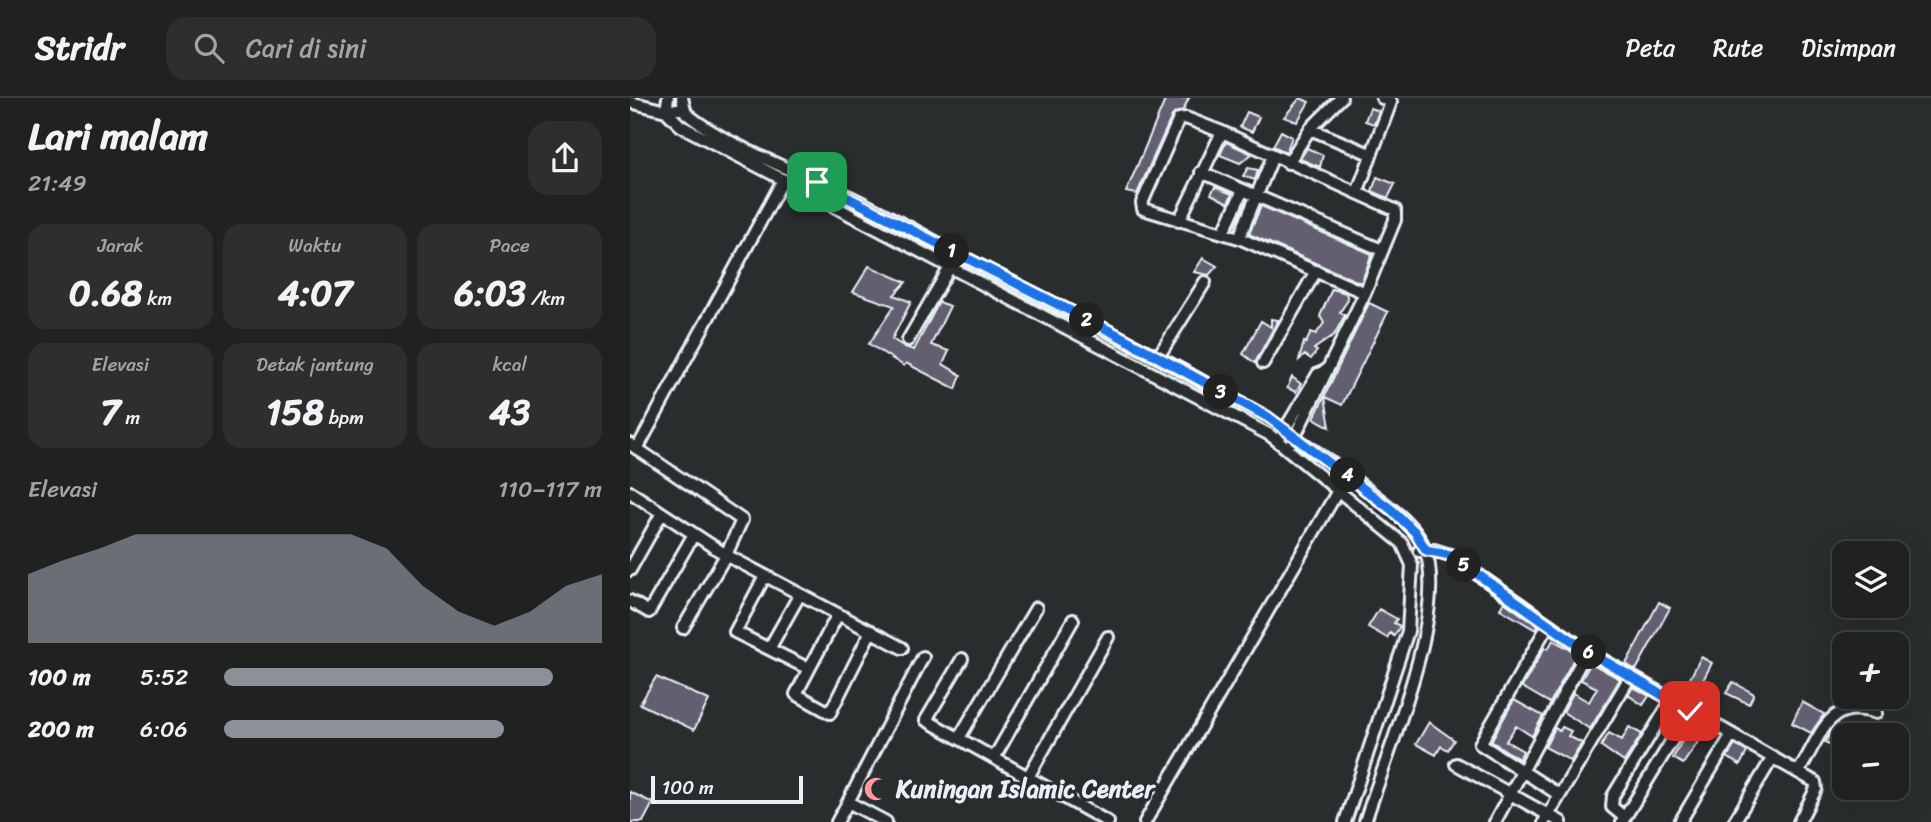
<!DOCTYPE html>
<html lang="id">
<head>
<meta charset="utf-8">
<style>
	:root { --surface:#202222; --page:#2d2f2f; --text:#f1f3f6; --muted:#a2a4a5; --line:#3d3f40; --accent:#8c9099 }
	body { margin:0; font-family:Sriracha,sans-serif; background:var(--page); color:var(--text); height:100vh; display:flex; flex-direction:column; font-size:26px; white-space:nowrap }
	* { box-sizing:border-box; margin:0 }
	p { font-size:23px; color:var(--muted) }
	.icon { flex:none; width:38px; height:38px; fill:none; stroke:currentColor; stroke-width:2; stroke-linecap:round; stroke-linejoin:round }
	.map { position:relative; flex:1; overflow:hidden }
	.side { display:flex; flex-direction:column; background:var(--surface); width:630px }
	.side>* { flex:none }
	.fabs { position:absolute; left:1202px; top:443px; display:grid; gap:14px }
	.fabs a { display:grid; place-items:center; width:77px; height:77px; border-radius:14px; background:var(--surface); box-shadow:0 7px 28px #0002,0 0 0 2px var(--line); font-size:35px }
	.scale { position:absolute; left:21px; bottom:18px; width:152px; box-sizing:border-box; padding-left:7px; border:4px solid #e8f1f8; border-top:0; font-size:19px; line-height:24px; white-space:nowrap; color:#e8f1f8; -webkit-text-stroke:5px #2a2d2e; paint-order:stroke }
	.pin { position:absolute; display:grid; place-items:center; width:60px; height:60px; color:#fff; margin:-30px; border-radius:14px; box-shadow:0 4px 10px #0006 }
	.km { position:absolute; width:35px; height:35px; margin:-18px; border-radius:50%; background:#222; color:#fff; font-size:19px; line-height:35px; text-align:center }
	.round { display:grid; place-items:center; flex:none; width:74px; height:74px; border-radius:21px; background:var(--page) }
	.summary { display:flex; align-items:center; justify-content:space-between; height:119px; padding:0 28px }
	h1 { font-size:38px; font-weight:700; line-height:52px }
	.stats { display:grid; grid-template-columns:repeat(3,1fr); gap:10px; height:119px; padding:7px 28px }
	.stats div { display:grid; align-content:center; border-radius:18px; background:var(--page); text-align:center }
	.stats b { font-size:35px; font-weight:700 }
	.stats small { font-size:19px; font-weight:400 }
	.stats p { font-size:19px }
	.chart { height:196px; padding:14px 28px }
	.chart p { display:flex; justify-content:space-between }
	.chart svg { width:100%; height:126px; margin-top:7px; fill:var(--accent); opacity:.7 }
	ul { padding:0 28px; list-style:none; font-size:23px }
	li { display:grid; grid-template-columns:112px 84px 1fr; align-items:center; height:52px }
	li i { height:18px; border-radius:9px; background:var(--accent) }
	header { display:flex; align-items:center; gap:42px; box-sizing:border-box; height:98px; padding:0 35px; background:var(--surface); border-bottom:2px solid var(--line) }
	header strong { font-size:33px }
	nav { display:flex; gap:38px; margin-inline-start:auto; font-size:24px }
	.search { width:490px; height:63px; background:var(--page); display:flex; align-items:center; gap:18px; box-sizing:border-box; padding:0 24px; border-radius:21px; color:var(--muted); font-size:26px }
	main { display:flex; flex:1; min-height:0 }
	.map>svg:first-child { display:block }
	.building { fill:#635e70; stroke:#e8f1f8; stroke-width:2 }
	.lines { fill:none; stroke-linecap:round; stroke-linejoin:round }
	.minor-casing { stroke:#e8f1f8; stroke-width:16 }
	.minor { stroke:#2a2d2e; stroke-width:10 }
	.route-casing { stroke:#fff; stroke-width:14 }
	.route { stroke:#1a73e8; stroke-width:9 }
	.labels { text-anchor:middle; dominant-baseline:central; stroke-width:6; stroke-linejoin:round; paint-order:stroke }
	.poi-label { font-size:24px; font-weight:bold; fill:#e8f1f8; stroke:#2a2d2e; text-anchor:start }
</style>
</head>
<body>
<header>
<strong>Stridr</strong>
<div class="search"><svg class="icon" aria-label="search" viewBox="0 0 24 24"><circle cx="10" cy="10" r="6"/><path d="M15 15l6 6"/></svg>Cari di sini</div>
<nav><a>Peta</a><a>Rute</a><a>Disimpan</a></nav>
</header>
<main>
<section class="side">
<div class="summary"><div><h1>Lari malam</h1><p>21:49</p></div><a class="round"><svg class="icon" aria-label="share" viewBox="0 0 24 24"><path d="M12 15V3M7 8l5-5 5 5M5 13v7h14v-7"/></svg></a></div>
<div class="stats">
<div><p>Jarak</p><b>0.68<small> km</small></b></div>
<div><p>Waktu</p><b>4:07</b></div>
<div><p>Pace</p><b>6:03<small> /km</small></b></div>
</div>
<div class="stats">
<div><p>Elevasi</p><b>7<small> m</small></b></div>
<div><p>Detak jantung</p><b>158<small> bpm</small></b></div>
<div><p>kcal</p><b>43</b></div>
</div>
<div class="chart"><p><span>Elevasi</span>110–117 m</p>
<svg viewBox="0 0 160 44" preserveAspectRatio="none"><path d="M0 44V20L10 15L20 11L30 6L40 6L50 6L60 6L70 6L80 6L90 6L100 11L110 24L120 33L130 38L140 33L150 24L160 20V44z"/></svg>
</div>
<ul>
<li><b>100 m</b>5:52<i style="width:87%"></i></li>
<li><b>200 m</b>6:06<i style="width:74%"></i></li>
</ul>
</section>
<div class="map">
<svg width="1301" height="724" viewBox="0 0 1301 724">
	<rect width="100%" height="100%" fill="#2a2d2e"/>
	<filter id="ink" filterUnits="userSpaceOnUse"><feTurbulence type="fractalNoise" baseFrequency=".0143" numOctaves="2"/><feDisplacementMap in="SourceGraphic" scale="14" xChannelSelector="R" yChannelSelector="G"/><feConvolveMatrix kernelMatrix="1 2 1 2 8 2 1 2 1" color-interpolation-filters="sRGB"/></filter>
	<g filter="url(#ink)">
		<!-- building -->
		<path class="building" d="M536,0H559L553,12L542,18L507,96L496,94Z
			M670,0L679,4L667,24L654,19Z
			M740,10L749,13L744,26L735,23Z
			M617,14L629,19L622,34L610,29Z
			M651,33L662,39L656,54L643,48Z
			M596,44L622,56L610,65L590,57Z
			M677,50L693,57L690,69L670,61Z
			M618,70L628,72L625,82L613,78Z
			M747,79L765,86L758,100L742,93Z
			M585,89L602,96L598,105L581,96Z
			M631,108L742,156L731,185L619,136Z
			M573,160L587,168L579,177L564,174Z
			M239,168L276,184L264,197L281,204L262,241L275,249L284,252L309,204L320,208L301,247L319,253L313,266L331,277L326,291L276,265L274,268L239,246L264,208L223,194Z
			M702,191L716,195L718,202L710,214L715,217L704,237L684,251L687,253L681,261L675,257L669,262L674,244L676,245L681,234L686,236L694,225L690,218Z
			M739,205L758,214L712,307L695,299L700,329L684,320Z
			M641,221L648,222L625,265L613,256L631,223L641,229Z
			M662,279L671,286L666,294L657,290Z
			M874,504L908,528L906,532L870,511Z
			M1029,504L1040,510L1006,572L996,566Z
			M749,511L767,521L764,525L770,528L764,538L760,535L757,540L738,529Z
			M923,542L947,555L920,605L892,589L915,549L918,551Z
			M1071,559L1082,565L1069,590L1058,584Z
			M961,565L990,581L960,631L933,614L943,595L959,604L967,590L951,582Z
			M26,579L79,602L64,632L10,606Z
			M1103,584L1124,596L1119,606L1096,595Z
			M1003,589L1019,598L1013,607L998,597Z
			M1232,598H1258L1251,609Z
			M884,602L913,618L902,638L886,628L876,643L893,653L889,661L861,643Z
			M1172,604L1194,616L1181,635L1162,625Z
			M1063,623L1077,631L1053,666L1043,660Z
			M799,624L824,642L818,652L811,648L806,657L786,646Z
			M932,629L941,633L938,638L952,645L941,663L915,649L925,630L930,633Z
			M999,629L1012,636L994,664L971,648L979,635L992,642Z
			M1201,634L1214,641L1209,651L1195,644Z
			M1105,647L1117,654L1110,667L1097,659Z
			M0,694L23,705L13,724H0Z"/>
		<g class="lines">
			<!-- minor casing -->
			<g class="minor-casing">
				<path id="minor" d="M38,0L36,13L51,28L640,337L772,445L782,467L778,533L715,724
					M52,0L56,15C95,48 173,76 220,99C272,124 322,154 373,180C500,245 628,304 740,394C760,410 786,427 795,451C819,515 755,659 735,724
					M0,4L36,13L53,10
					M680,31L740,56
					M592,34L556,20L549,21L512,105L513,111L609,140L735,195
					M658,65L680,31L711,0
					M571,74L752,152
					M727,95L761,4L752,0
					M549,123L592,34L765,112V122L735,195L662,344
					M593,135L613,92
					M609,140L643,58
					M278,242L320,169
					M528,259L575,184
					M633,265L686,173
					M652,336L688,276L695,273
					M0,346L112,422L96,457L0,394
					M7,351L153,82
					M789,453L804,452L820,457L957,553L1185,684L1186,691L1169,724
					M0,472L32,415
					M135,478L105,534L173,568
					M0,503L19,514L64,436
					M208,516L166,596L200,615L241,533
					M918,527L850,646L928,696
					M53,530L96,457L272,550
					M139,551L170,496
					M332,561L296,622L478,724
					M329,640L406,510
					M364,660L443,522
					M826,666L931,724
					M1168,674C1191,640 1196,599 1246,615
					M398,679L478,539
					M218,704L293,559
					M994,719L982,709L983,698L1041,603
					M207,724L218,704L256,724
					M515,724L709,391
					M865,724L957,553
					M914,724L1000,579
					M992,724L1060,613
					M1050,724L1102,636
					M1104,724L1143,659"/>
			</g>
			<!-- minor -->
			<use href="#minor" class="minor"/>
		</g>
	</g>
	<g class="lines" filter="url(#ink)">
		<!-- route casing -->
		<g class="route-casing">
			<path id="route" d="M187,84L484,235L638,319L762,412L785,434L796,452L820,457L957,553L1060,613"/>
		</g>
		<!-- route -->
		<use href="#route" class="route"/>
	</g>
	<!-- icons -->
	<defs>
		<g id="mosque-bare" transform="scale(1.89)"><path d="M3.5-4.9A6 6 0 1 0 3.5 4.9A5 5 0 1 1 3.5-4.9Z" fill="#ff9aa2" stroke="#2a2d2e" stroke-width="2.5" paint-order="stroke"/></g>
	</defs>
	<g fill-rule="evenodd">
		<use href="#mosque-bare" x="246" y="691"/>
	</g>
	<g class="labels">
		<!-- poi labels -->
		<g class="poi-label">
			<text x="266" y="691">Kuningan Islamic Center</text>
		</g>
	</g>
</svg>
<div class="fabs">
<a><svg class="icon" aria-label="layers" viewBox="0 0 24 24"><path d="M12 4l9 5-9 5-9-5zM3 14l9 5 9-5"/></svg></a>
<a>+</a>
<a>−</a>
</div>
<div class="scale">100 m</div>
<div class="pin" style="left:187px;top:84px;background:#1e9e55"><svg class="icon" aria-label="arrive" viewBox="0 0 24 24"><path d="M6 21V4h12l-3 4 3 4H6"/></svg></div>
<div class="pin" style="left:1060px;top:613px;background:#d93025"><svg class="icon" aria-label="check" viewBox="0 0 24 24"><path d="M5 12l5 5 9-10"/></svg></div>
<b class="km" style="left:322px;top:153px">1</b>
<b class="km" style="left:457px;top:222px">2</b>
<b class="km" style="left:591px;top:294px">3</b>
<b class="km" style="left:718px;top:377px">4</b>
<b class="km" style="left:834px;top:467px">5</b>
<b class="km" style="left:959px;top:554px">6</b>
</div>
</main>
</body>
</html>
